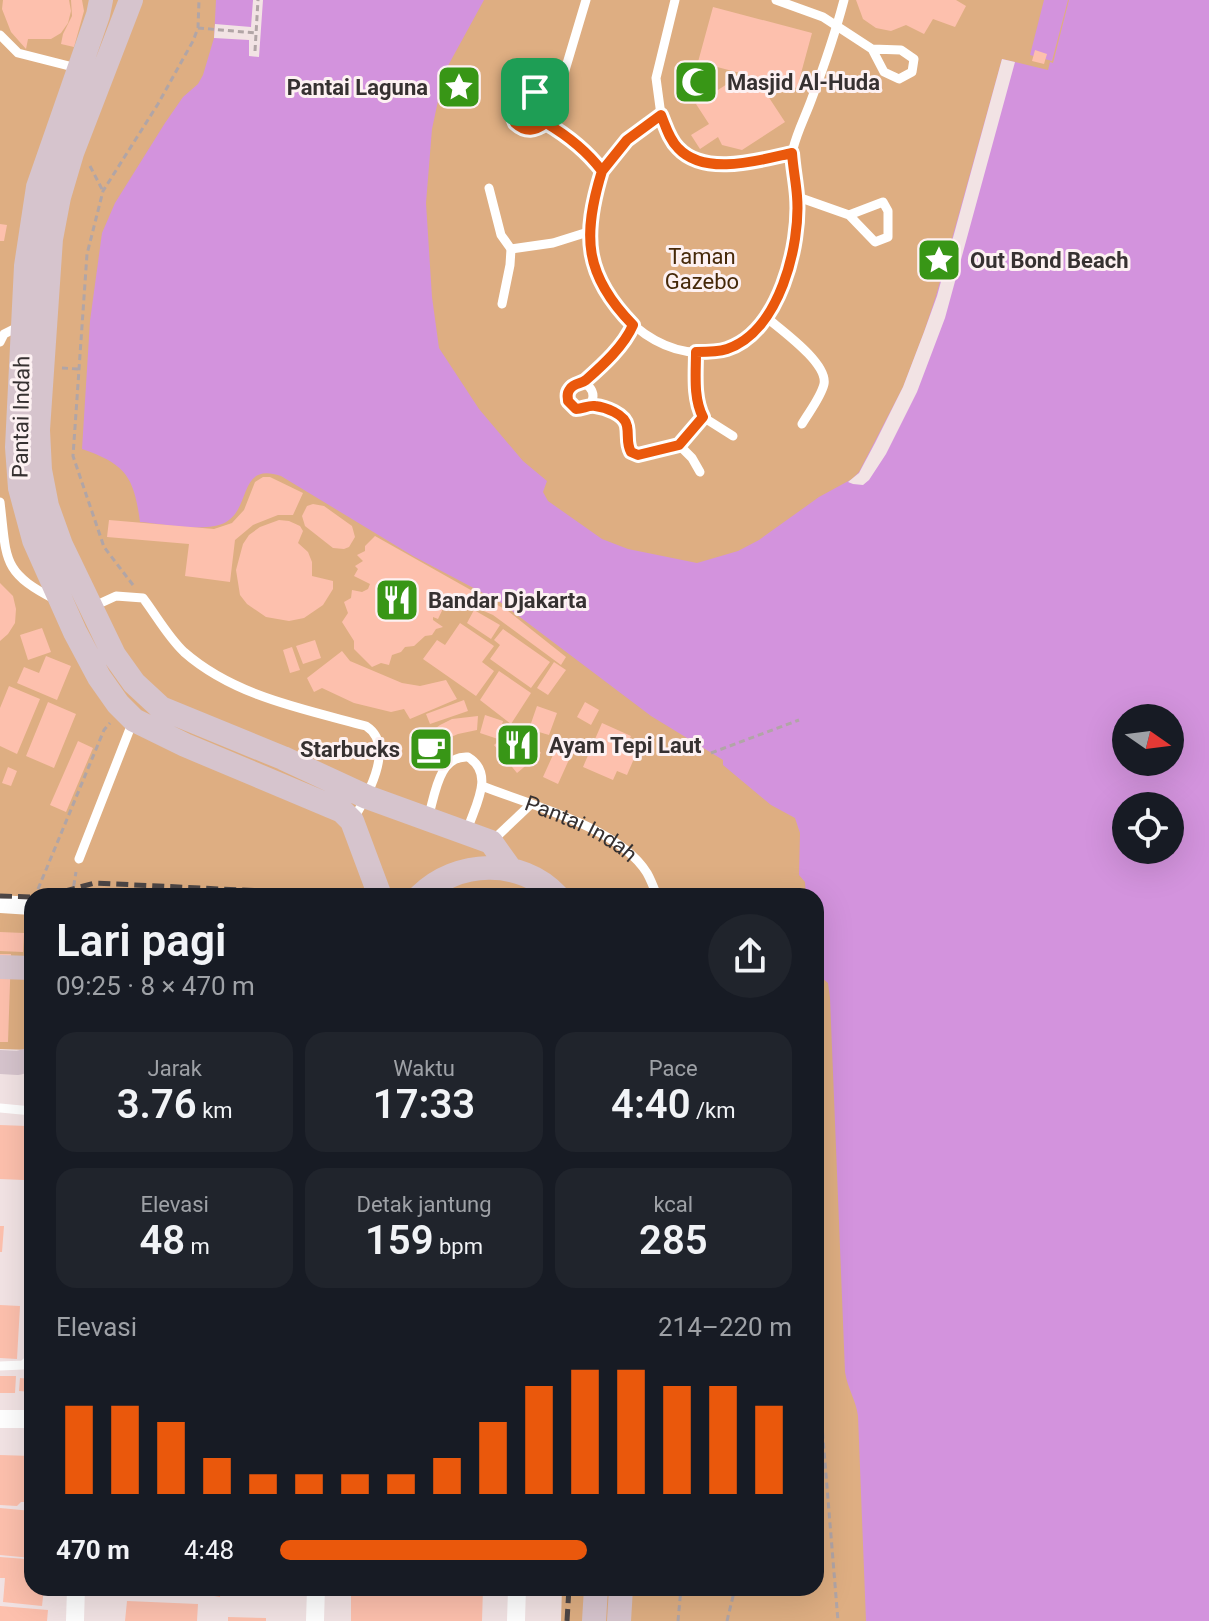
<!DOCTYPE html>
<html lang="id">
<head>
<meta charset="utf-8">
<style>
	:root { --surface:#171b24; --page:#20242c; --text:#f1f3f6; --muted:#9ea1a6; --accent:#ea580c }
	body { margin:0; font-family:Roboto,sans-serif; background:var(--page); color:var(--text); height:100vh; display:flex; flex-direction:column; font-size:30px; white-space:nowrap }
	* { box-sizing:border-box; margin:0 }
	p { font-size:26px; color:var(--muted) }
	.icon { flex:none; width:44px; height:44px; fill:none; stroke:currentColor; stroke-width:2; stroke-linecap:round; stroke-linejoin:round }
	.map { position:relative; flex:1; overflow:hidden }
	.panel { position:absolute; left:24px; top:888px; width:800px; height:708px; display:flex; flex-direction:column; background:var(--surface); border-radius:24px; box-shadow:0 8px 32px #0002 }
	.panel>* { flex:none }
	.needle { width:52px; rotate:104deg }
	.tools { position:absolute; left:1112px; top:704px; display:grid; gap:16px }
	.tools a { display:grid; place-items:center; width:72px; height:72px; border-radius:50%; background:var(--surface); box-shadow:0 8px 32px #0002; font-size:40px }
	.pin { position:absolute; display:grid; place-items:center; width:68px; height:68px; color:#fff; margin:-34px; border-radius:16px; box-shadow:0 4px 12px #0006 }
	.round { display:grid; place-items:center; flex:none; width:84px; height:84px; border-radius:42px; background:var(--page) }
	.headline { display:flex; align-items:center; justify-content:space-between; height:136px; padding:0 32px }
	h1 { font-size:44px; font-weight:600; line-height:60px }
	.figures { display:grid; grid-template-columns:repeat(3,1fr); gap:12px; height:136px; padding:8px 32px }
	.figures div { display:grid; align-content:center; border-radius:20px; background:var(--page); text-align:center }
	.figures b { font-size:40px; font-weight:600 }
	.figures small { font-size:22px; font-weight:400 }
	.figures p { font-size:22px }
	.chart { height:224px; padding:16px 32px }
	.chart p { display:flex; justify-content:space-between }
	.chart svg { width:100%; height:144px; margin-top:8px; stroke:var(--accent); stroke-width:6 }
	ul { padding:0 32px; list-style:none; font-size:26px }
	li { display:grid; grid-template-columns:128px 96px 1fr; align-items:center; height:60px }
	li i { height:20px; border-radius:10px; background:var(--accent) }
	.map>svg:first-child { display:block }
	.green { fill:#deae82; fill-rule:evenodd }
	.water { fill:#d393dd; fill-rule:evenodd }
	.pier { fill:#f2e3e4 }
	.building { fill:#fdc0ad }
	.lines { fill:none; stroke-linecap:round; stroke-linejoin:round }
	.path { stroke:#b1a5a6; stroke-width:3; stroke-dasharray:6 4; stroke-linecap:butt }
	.lane { stroke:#fff; stroke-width:9 }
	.street { stroke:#fff; stroke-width:18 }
	.secondary { stroke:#d6c4cd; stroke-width:24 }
	.rail { stroke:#4c4646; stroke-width:5; stroke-dasharray:12 6; stroke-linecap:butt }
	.route-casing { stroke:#fff; stroke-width:16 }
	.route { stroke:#ea580c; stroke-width:10 }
	.labels { text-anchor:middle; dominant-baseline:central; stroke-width:6; stroke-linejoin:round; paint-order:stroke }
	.poi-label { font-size:22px; font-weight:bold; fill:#363131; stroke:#fdf1f2; text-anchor:start }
	.park-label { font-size:22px; fill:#462909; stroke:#fdf1f2 }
	.street-label { font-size:22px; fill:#363131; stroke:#fdf1f2 }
</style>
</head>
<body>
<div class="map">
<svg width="1209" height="1621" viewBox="0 0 1209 1621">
	<rect width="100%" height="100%" fill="#f2e3e4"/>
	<!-- green -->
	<path class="green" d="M0,0H1209V1621H561L562,1588H816V896H32V1050L0,1049ZM1126,718H1170V762H1126ZM1126,806H1170V850H1126Z"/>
	<!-- water -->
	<path class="water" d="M216,0H484L444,73L432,129L426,203L432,297L439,348L479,409L523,461L547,481L543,492L548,501L602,539L628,549L697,563L738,551L759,540L819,497L852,479L859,472L903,387L924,332L936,296L1002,59L1048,70L1050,62L1053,63L1069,0H1209V1621H866L858,1416C856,1400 848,1390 845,1372L830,998L828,983L816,973V896H806L805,882L799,875L800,833L795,818L771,805L723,765V760L651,716L500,602L413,556L281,476C236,461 253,512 222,524C198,532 165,524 140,522C134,477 126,464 82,449L90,321L102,233L115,203L165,123L183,97L198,84L203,75L214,38ZM1126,718H1170V762H1126ZM1126,806H1170V850H1126Z
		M1044,0H1068L1052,61L1030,55Z"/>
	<!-- pier -->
	<path class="pier" d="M253,0H263L259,57L249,56V40L214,38L215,24L251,27Z
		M1002,59L1015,62L945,318L917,392L886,454L869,480L863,485L853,484L848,482L859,473L875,443L903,387L924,332L937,296Z"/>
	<!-- building -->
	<path class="building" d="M3,0H69L71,11L68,23L61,33L51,39H28L26,49L11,32L2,9Z
		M71,0H82L84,11L74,47L61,44L63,34L72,16Z
		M856,0H956L966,6L955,27L933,19L924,34L906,25L891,31L876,28L863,19Z
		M713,7L812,33L797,88L698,62Z
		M1035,50L1047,54L1044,64L1032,61Z
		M684 82a12 12 0 1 1 24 0a12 12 0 1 1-24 0Z
		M735,79L760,84L785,122L742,150L722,145L718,137L700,149L691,135L709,124L696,104Z
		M0,224L7,225L4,241H0Z
		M263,477H270L303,493L293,515H278L253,525L235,540L230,582L185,576L189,544L107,537L109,520L214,529L232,523L244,510L255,482Z
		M313,504L324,506L352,526L355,537L349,547L344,549L333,548L305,526L302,516L307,506Z
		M279,520L289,521L300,526L303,531L298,543L308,552L312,562V576L333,581V589L323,605L304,618L289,621L266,617L247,604L240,595L236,570L243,544L249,535L260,527Z
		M375,536L508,611L566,657L561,665L493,615L449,596L438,619L433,617V620L443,627L436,629L432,635L425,636L414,646L405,647L401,652L392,655L389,665L381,663L372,667L354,649V641L342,622L348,613L344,602L351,598L352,590L362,592L368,589L370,584L354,576L358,569L355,566L363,561L357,555L365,551V546Z
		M0,583L13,596L16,609L15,623L8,634L0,641Z
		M474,610L500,625L491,639L467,623Z
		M460,623L494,646L482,662L494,671L476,696L423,659L437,640L445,645Z
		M42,628L51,652L28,660L20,635Z
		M503,629L550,662L531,688L490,659L500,645L494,640Z
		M315,640L321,658L303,664L296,646Z
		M292,647L300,670L290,673L283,650Z
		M342,651L350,661L402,683L420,686L446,680L457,699L410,719L404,709L391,712L354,703L322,688L314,692L307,678Z
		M46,656L71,666L57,700L17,683L24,667L39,673Z
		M554,662L566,670L548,695L537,688Z
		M499,671L531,693L511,724L480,700Z
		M9,686L40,699L17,754L0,746V708Z
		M464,700L468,711L430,724L426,714Z
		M48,702L76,714L54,768L26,756Z
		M585,702L599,710L591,725L577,717Z
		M537,706L557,713L549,735L529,729Z
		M485,715L503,721L498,739L480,733Z
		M478,716L477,730L458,734L444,740L429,759L414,753L428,734L440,725L452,719Z
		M602,723L631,736L625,749L636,754L627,775L617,771L613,780L583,767Z
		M518,725L541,753L517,773L494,745Z
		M78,741L93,748L66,812L50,805Z
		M557,746L572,753L558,784L543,777Z
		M8,767L17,771L11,786L2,783Z
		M0,932L24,933L23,952L0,951Z
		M0,954H11L8,1042H0Z
		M0,1125L27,1126L24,1180L0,1179Z
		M0,1226H4L2,1252H0Z
		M0,1305L20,1306L17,1359L0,1358Z
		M0,1376H16L15,1393H0Z
		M20,1378L32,1379V1392L19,1391Z
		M0,1455L32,1456V1502H21L17,1506L0,1505Z
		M0,1508L32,1511V1558L0,1555Z
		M0,1557L26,1559L25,1566H32V1588H44L42,1606L3,1602L5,1578H0Z
		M168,1588H221L220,1597Z
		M351,1588H483L482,1621H351Z
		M127,1601L198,1604L197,1621H125Z
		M0,1606L48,1610L47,1621H0Z
		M228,1617L266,1618V1621H228Z"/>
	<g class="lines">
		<!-- path -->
		<path class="path" d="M198,28L256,33
			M255,51L258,0
			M667,130C687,177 740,165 779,156
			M90,166L103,191
			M62,368L78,369
			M133,585L104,547L73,456L87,254L103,191L158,104L193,41L198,28L199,0
			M711,753L799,720
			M38,889L104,730L110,723
			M72,896L76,872
			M816,1353L838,1621
			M816,1436H824
			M678,1621L681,1588
			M727,1621L735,1588"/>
		<!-- lane -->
		<g class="lane">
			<path d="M675,0L656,78L661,115C477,231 693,456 777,298C792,269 799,230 798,197C797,182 789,165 793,149C797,132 806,115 812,98C824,66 835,34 844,0"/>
			<path d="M776,0L823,17L872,49L884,72L899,79L912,72L914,59L901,50L872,49"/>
			<path d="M0,35L18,53L77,68"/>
			<circle cx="530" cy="111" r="19"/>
			<path d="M545,99L560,87L586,0"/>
			<path d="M546,123C568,136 586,150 602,171"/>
			<path d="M489,188L501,235L511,249L510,265L502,304"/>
			<path d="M798,197L849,215L875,242L888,237V211L883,202L849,215"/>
			<path d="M511,249L553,243L588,232"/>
			<path d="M766,317C781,330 828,363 824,384C821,397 809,412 802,424"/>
			<path d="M0,342L4,334L22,325"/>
			<path d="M696,352L698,408L703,417L733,436"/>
			<path d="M583,383C600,364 622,349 633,325"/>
			<circle cx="580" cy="396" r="13"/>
			<path d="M590,405C605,407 626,413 627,432C628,440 627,444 631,452L638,455L679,445L703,417"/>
			<path d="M679,445L692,458L700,472"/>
			<path d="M0,502C7,560 1,572 56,600"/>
			<path d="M92,607L116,596L143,598C156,615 168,637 184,652C234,696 303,709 366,726C396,745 368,795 354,818"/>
			<path id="s1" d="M482,786C530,805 619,827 647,873C651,880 654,888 657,896"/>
			<path d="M428,818C435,796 438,755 468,757C496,774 474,807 467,831"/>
			<path d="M492,841L530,805"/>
			<path d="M79,859L133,721"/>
			<path d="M0,1108L32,1111"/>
			<path d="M0,1366L23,1365L32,1357"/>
		</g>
		<!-- street -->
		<path class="street" d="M0,904L32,906
			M0,1419H32
			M75,1621L76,1588
			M315,1621L316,1588
			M516,1621L517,1588"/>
		<!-- secondary -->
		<path class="secondary" d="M101,0L98,15L38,187L26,266L17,447L20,488L34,540L75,632L99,677L118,704L134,720L185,745L342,811L352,821L380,896
			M131,0L72,153L59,197L51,239L38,430L40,470L47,506L61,545L114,655L134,683L161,708L283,758L367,797L491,842L511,870
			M420,896C456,860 521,857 557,896
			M0,967L32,968
			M0,1062L18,1063L32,1059
			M594,1621L596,1588
			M619,1621L621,1588"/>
		<!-- rail -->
		<path class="rail" d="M271,894L299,892L308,896
			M0,896L32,897
			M46,896L95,883L283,892
			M567,1621L569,1588"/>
	</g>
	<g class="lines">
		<!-- route casing -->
		<g class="route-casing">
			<path id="route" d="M535,92L545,99L550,112L546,123C568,136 586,150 602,171C582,236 584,275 633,325C624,346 603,365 586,380C581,384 574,383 570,389C566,394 568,396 568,401L576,409C583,409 588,405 595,406C605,407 625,414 627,426C629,436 626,443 631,452L638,455L679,445L703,417C693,398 696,373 696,352C706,352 718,352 727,349C779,332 801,245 797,196C796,182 793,168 792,153C760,160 705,177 678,148C669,139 666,127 661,115L627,140L602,171C586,150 568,136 546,123C535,131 526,133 515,123C507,105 516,93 535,92"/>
		</g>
		<!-- route -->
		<use href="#route" class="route"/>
	</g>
	<!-- icons -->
	<defs>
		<g id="mosque-square" transform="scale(2.3)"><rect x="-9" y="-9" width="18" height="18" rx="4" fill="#389616" stroke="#fdf1f2"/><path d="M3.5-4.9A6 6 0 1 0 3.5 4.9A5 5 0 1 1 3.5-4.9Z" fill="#fff"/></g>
		<g id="sight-square" transform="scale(2.3)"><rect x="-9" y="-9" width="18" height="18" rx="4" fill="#389616" stroke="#fdf1f2"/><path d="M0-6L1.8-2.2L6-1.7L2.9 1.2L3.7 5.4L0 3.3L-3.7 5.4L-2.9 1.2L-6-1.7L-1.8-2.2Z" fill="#fff"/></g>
		<g id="restaurant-square" transform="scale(2.3)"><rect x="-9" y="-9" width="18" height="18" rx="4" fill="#389616" stroke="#fdf1f2"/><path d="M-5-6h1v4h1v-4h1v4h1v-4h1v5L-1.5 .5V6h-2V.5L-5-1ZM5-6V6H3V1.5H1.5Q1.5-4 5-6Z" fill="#fff"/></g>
		<g id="cafe-square" transform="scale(2.3)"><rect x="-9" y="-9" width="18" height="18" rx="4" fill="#389616" stroke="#fdf1f2"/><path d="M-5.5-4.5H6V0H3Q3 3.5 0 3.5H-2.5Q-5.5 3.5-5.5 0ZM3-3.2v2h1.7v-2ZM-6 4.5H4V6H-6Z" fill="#fff"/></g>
	</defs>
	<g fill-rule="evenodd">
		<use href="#mosque-square" x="696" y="82"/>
		<use href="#sight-square" x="459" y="87"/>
		<use href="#sight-square" x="939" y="260"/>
		<use href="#restaurant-square" x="397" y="600"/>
		<use href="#restaurant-square" x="518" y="745"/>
		<use href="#cafe-square" x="431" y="749"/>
	</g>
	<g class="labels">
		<!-- poi labels -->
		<g class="poi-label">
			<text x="727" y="82">Masjid Al-Huda</text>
			<text x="428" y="87" text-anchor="end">Pantai Laguna</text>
			<text x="970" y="260">Out Bond Beach</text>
			<text x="428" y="600">Bandar Djakarta</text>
			<text x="549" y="745">Ayam Tepi Laut</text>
			<text x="400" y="749" text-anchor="end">Starbucks</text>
		</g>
		<!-- park labels -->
		<g class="park-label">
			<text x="702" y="256">Taman<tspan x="702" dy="25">Gazebo</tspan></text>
		</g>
		<!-- street labels -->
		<g class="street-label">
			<text transform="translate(21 417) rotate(-89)">Pantai Indah</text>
			<text stroke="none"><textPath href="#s1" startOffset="108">Pantai Indah</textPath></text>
		</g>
	</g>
</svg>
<div class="tools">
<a><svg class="needle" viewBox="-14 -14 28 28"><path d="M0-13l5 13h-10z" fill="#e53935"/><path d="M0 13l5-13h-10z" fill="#9ea1a6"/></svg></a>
<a><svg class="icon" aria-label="locate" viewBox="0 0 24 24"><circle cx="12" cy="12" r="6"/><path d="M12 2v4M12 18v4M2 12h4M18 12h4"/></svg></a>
</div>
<div class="pin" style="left:535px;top:92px;background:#1e9e55"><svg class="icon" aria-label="arrive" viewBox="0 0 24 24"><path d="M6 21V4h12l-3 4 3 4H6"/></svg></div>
<section class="panel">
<div class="headline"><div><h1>Lari pagi</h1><p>09:25 · 8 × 470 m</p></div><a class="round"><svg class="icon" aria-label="share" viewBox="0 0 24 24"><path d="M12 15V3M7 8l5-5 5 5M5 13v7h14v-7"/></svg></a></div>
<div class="figures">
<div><p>Jarak</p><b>3.76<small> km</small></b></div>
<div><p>Waktu</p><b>17:33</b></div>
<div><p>Pace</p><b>4:40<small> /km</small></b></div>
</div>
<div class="figures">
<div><p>Elevasi</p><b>48<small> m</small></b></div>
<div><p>Detak jantung</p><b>159<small> bpm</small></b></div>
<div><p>kcal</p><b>285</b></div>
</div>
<div class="chart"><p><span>Elevasi</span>214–220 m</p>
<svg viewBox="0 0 160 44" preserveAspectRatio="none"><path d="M5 44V17M15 44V17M25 44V22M35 44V33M45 44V38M55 44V38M65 44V38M75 44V38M85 44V33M95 44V22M105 44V11M115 44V6M125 44V6M135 44V11M145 44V11M155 44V17"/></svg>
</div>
<ul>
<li><b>470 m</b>4:48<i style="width:60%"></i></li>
</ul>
</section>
</div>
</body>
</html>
